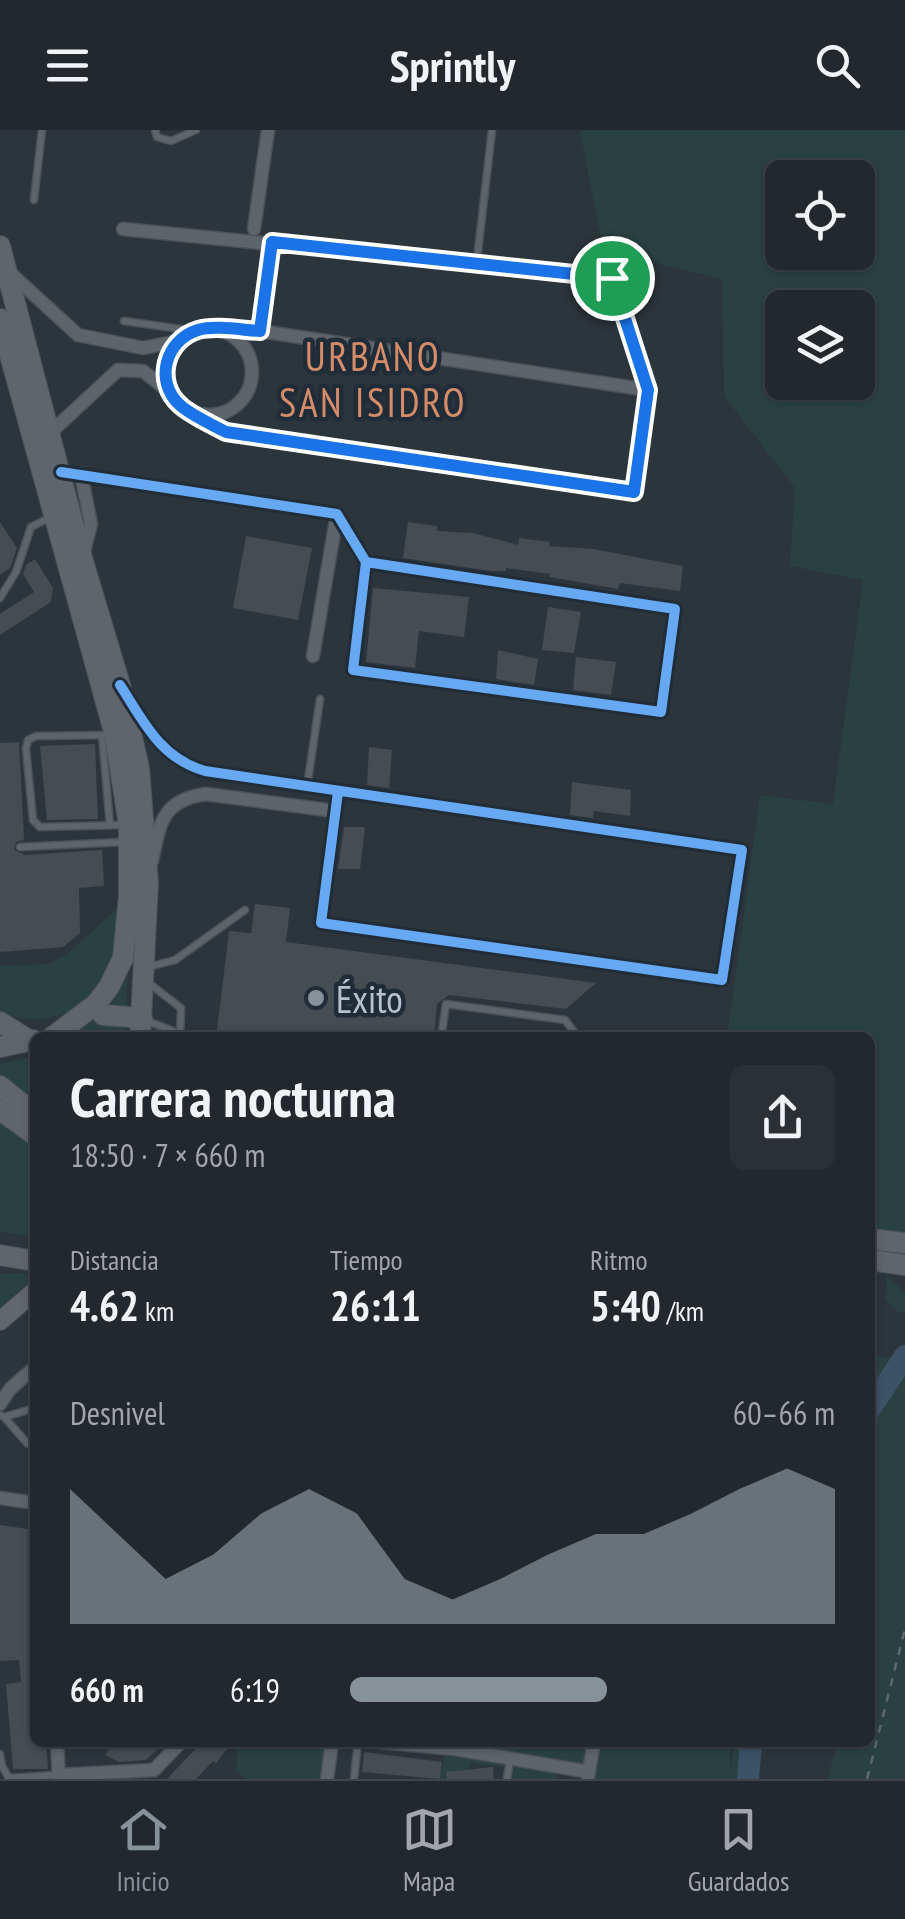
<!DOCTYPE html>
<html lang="es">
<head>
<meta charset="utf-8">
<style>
	:root { --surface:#22282d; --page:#2a3035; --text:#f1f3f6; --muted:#a2a6aa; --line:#3f4449; --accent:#87919a }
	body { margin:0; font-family:"PT Sans Narrow",sans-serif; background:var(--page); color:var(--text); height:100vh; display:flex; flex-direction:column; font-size:38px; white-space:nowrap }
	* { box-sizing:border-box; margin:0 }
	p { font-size:32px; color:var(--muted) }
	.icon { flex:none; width:55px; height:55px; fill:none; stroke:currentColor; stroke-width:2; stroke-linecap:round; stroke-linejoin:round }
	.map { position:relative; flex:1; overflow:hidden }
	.panel { position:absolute; left:30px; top:902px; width:845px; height:715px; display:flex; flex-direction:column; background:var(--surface); border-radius:15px; box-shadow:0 2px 8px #0004,0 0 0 2px var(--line) }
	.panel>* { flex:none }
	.tools { position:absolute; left:765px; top:30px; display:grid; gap:20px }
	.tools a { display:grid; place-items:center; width:110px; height:110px; border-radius:15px; background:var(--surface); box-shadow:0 2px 8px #0004,0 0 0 2px var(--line); font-size:50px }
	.pin { position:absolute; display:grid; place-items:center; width:85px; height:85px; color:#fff; margin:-42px; border:5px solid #fff; border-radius:50%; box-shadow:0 2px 10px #0007 }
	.round { display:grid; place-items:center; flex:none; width:105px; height:105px; border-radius:15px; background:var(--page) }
	.summary { display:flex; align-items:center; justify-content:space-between; height:170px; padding:0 40px }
	h1 { font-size:55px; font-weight:700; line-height:75px }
	.figures { display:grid; grid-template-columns:repeat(3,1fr); gap:15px; height:170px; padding:10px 40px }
	.figures div { display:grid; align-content:center }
	.figures b { font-size:42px; font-weight:700 }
	.figures small { font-size:28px; font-weight:400 }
	.figures p { font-size:28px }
	.chart { height:280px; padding:20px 40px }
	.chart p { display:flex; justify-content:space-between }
	.chart svg { width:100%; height:180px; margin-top:10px; fill:var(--accent); opacity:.7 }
	ul { padding:0 40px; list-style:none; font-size:32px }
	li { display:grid; grid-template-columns:160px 120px 1fr; align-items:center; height:75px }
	li i { height:25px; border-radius:12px; background:var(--accent) }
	header { display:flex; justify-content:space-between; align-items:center; height:130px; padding:0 40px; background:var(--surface); font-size:45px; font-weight:700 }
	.dock { display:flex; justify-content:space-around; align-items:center; height:140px; border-top:2px solid var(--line); background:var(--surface); font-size:28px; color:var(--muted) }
	.dock a { display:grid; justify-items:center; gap:5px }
	.dock .on { color:var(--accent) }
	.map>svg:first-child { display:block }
	.green { fill:#2a4142; fill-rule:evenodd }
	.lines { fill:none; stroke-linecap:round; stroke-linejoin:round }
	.river { stroke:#3c5266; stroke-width:22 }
	.building { fill:#454c52 }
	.lane-casing { stroke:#4b5156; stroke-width:9 }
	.street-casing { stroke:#4b5156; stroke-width:15 }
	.secondary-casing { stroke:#4b5156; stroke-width:20 }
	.primary-casing { stroke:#4b5259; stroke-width:22 }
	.path { stroke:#60676d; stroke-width:2.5; stroke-dasharray:8 8; stroke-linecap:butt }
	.lane { stroke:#5d646a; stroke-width:6 }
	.street { stroke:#5d646a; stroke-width:12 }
	.secondary { stroke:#62676e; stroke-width:18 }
	.primary { stroke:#5f656b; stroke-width:20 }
	.cycleway-casing { stroke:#202c37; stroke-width:16 }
	.cycleway { stroke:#66a8f1; stroke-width:10 }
	.route-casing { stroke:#fff; stroke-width:20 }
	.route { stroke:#1a73e8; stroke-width:12 }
	.poi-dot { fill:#87919a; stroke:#202c37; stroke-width:4 }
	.labels { text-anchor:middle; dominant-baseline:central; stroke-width:9; stroke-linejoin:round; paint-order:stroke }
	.poi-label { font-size:38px; fill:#b8c2cc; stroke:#202c37; text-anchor:start }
	.neighbourhood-label { font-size:40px; letter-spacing:2.5px; fill:#d58c69; stroke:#202c37 }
</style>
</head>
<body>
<header><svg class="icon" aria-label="menu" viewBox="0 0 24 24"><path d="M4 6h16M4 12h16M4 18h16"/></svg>Sprintly<svg class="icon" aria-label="search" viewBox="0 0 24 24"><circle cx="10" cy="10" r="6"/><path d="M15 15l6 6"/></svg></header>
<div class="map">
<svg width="905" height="1649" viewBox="0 0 905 1649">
	<rect width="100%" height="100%" fill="#2d353c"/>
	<!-- green -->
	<path class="green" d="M580,0H905V1108L870,1105V908L727,907L760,665L833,674L863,450L790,436L795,358L724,266L722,149L603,120ZM782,48H858V122H782ZM782,178H858V252H782Z
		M119,777C119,790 120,804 118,816C117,823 112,831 108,837C87,880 47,903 0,881V836L48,834L66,825Z
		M128,828L126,907H104L80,899C111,883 124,862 128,828Z
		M35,926V1108L0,1101V934Z
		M35,1143V1147L0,1177V1144Z
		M887,1145L905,1163V1183L897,1181L886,1169Z
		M871,1226L905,1229V1649H827L838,1613L870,1612Z
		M238,1613H327L320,1649H246L236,1640Z
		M422,1613H589L586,1635Z
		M601,1613H730L731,1645L733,1613H741L737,1649H594Z
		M445,1626L558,1640L557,1649H504L502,1637L469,1633L470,1639L462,1649H440Z"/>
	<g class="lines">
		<!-- river -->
		<path class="river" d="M870,1279L905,1226
			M748,1649L751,1612"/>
	</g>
	<!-- building -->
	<path class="building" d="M0,392L17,418L10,438L0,445Z
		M408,392L437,396V401L473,403L518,415L519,408L550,412L549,416L593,419L683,436L680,461L620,453L618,459L550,447V444L506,438V441H491L403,428Z
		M246,406L312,418L298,490L233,478Z
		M35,429L53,458L51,472L0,505V484L34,462L23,444L26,435Z
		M373,458L469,467L464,507L419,501L415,538L366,532Z
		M548,477L581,482L574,523L542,520Z
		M498,520L538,529L534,555L496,549Z
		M576,527L616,532L611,565L573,560Z
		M19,612L24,710L16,712L14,720L25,725L102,720L104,756L79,758L80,803L63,817L0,822V613Z
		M95,614L98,689L47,690L40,616Z
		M369,617L392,620L389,658L367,655Z
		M572,652L631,660L630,686L594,681L593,688L570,685Z
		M344,697H365L360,739H338Z
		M255,774L290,778L286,812L596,853L566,879L449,865L437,874L434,908H216L229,801L251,803Z
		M0,1395L35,1400V1612H46L48,1639H13L6,1554L21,1552L19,1530L0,1531Z
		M114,1612H165L146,1630L119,1632L105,1625Z
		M202,1612H233L216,1633L213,1631L196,1649H167Z
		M364,1622L442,1632L440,1649L362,1642Z
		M493,1637L494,1649H447L446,1642Z"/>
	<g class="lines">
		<!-- lane casing -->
		<g class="lane-casing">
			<path id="lane" d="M155,0L157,7L171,11L196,0
				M34,70L42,0
				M478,121L492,0
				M124,191L194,201
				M0,468L16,442L31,397L49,388
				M102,605L110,696
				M112,605L36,606L28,610L26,619L33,690L40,697L123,695
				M307,657L320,569
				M20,717L123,712
				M148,837L175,830L245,780
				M146,851L181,878L180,908
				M143,889L180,904
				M441,908L446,874L565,890L579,908
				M0,1285L4,1287L35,1278
				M4,1287L28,1314
				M0,1624L2,1636L9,1648L56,1645
				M354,1649L358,1612
				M507,1649L510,1630"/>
		</g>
		<!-- street casing -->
		<g class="street-casing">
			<path id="street" d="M123,99L611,148L648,260L635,362L227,302L200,285
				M254,99L268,0
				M8,141L78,205L143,218L178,211
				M166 242a43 43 0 1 1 86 0a43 43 0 1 1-86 0Z
				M219,200L260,201L648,260
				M260,201L272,112
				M50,303L118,240L143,241L168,261
				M61,342L337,384L366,432L353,540L661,582L675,479L366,432
				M81,344L91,394L83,425
				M313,526L337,384
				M129,570C150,603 165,629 205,641L742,720L722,850L321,793L338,662
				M152,731C160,693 162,670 206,664L335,681
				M0,1274L10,1259L35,1237
				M0,1368L35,1373
				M57,1612L59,1649
				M379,1612L455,1619L589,1642
				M59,1645L154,1640L181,1612
				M588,1647L594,1612
				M327,1649L332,1612"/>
		</g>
		<!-- secondary casing -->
		<g class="secondary-casing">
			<path id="secondary" d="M0,1191L35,1161"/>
		</g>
		<!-- primary casing -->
		<g class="primary-casing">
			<path id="primary" d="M0,116L82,428L120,555L139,638L148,753L140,908
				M0,189L115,605L129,695V766L123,828L109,857L96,874L51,908
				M96,874L103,885L142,888
				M0,892L30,911
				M0,917L33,910
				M0,956L35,984
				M0,980L35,1005
				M870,1109L905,1113
				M0,1125L35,1131
				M870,1130L905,1135"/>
		</g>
		<!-- path -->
		<path class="path" d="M867,1649L905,1499"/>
		<!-- lane -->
		<use href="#lane" class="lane"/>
		<!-- street -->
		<use href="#street" class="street"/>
		<!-- secondary -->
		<use href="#secondary" class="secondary"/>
		<!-- primary -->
		<use href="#primary" class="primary"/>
		<!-- cycleway casing -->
		<g class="cycleway-casing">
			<path id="cycleway" d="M61,342L337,384L366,432L353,540L661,582L675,479L366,432
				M120,555C144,592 160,628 205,641L742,720L722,850L321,793L338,662"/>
		</g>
		<!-- cycleway -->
		<use href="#cycleway" class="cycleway"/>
	</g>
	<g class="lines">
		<!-- route casing -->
		<g class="route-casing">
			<path id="route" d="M272,112L612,148L648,260L634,362L226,302C216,297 187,282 180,275C154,252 165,210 198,200C215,195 242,200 260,201Z"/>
		</g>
		<!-- route -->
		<use href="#route" class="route"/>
	</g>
	<!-- markers -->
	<circle class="poi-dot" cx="316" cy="868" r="10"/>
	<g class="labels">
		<!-- poi labels -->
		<g class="poi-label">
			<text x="336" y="868">Éxito</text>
		</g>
		<!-- neighbourhood labels -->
		<g class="neighbourhood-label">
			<text x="373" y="226">URBANO<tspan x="373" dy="46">SAN ISIDRO</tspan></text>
		</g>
	</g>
</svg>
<div class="tools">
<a><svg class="icon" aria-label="locate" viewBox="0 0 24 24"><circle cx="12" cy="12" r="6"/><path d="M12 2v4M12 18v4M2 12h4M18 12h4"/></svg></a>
<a><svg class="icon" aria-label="layers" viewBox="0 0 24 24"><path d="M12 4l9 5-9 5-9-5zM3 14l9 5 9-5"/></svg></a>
</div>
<div class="pin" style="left:612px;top:148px;background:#1e9e55"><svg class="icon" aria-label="arrive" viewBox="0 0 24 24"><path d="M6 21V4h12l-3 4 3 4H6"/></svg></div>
<section class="panel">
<div class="summary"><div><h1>Carrera nocturna</h1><p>18:50 · 7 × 660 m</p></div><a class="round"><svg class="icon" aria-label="share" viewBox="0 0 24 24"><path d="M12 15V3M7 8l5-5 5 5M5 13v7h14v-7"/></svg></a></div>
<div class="figures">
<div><p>Distancia</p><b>4.62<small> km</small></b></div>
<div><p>Tiempo</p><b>26:11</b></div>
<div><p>Ritmo</p><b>5:40<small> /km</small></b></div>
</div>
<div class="chart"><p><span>Desnivel</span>60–66 m</p>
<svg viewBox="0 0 160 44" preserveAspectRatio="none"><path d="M0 44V11L10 22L20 33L30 27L40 17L50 11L60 17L70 33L80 38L90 33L100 27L110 22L120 22L130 17L140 11L150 6L160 11V44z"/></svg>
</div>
<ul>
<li><b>660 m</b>6:19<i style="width:53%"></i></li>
</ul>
</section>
</div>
<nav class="dock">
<a class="on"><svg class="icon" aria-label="home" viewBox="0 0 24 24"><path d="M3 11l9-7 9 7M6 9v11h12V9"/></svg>Inicio</a>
<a><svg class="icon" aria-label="map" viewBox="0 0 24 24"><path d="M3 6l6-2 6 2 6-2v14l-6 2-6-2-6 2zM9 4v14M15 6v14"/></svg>Mapa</a>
<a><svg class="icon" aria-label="saved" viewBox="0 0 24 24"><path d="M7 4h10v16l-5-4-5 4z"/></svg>Guardados</a>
</nav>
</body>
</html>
